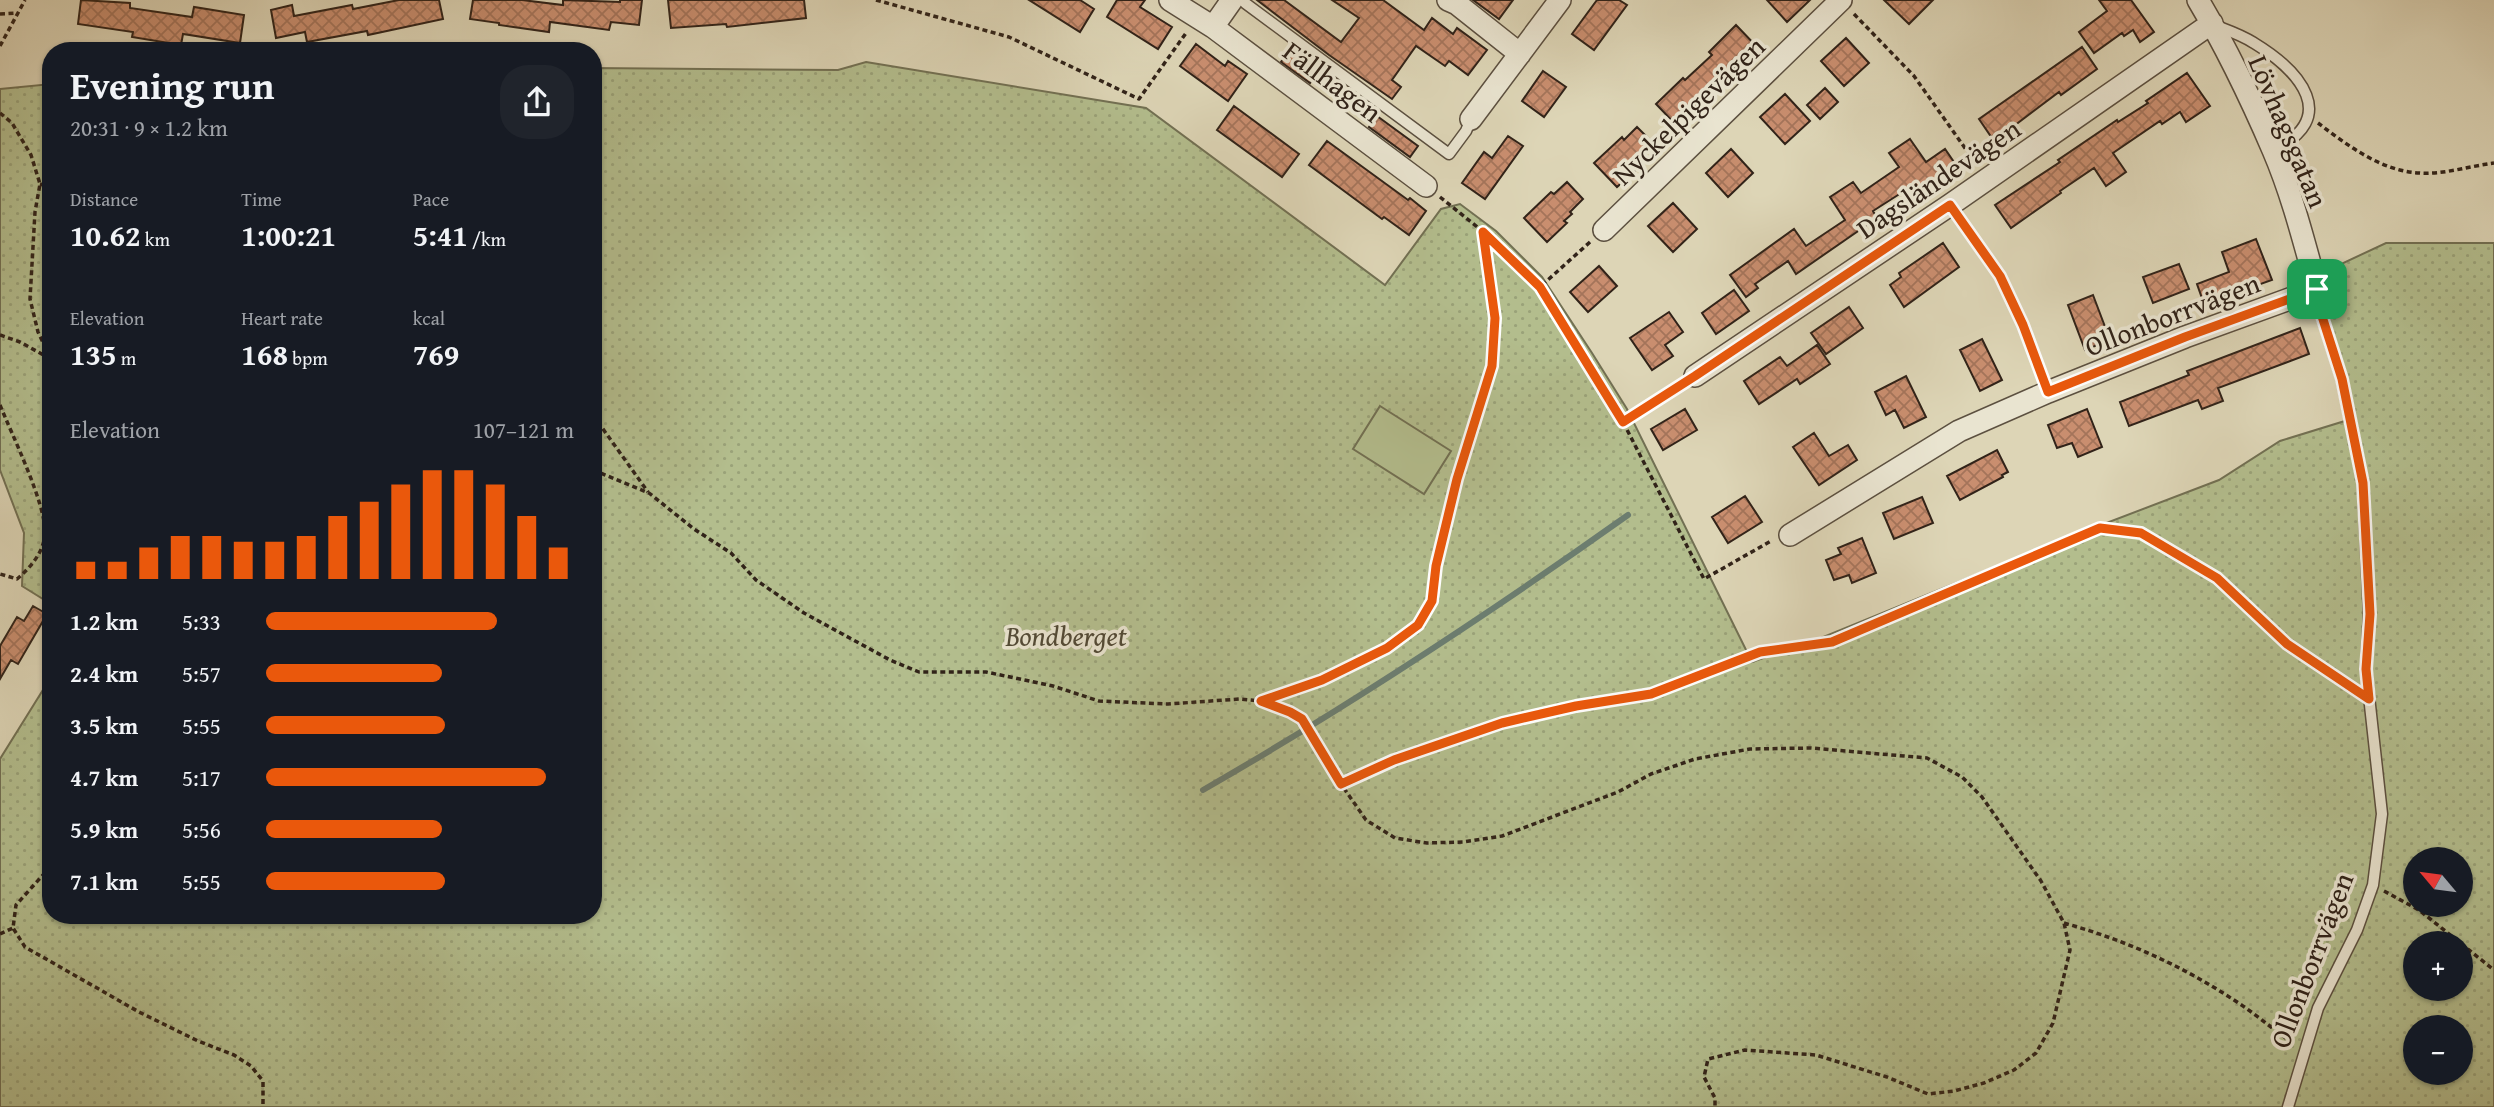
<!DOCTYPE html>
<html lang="en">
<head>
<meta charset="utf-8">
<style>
	:root { --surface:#171b24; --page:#20242c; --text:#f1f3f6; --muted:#9ea1a6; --accent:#ea580c }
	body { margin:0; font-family:"Gentium Book Plus",serif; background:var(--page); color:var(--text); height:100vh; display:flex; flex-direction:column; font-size:26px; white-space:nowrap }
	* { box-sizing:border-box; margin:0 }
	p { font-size:23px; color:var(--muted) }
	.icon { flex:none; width:38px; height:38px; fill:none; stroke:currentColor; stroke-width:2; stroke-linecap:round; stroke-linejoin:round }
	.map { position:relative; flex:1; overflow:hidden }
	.drawer { position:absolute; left:42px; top:42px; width:560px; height:882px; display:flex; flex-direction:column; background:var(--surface); border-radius:28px; box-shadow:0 2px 5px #0004 }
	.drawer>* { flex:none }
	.needle { width:46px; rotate:299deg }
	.controls { position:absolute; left:2403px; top:847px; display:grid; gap:14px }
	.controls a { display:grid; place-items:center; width:70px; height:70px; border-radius:50%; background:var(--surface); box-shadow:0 2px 5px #0004; font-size:35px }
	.pin { position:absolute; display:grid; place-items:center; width:60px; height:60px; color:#fff; margin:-30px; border-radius:14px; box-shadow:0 4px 10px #0006 }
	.round { display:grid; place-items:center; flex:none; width:74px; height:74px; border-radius:28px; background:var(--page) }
	.headline { display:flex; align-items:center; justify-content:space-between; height:119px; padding:0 28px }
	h1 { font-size:38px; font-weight:800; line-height:52px }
	.metrics { display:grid; grid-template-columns:repeat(3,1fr); gap:10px; height:119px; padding:7px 28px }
	.metrics div { display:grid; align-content:center }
	.metrics b { font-size:30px; font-weight:800 }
	.metrics small { font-size:19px; font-weight:400 }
	.metrics p { font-size:19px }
	.chart { height:196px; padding:14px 28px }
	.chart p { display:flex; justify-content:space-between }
	.chart svg { width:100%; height:126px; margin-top:7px; stroke:var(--accent); stroke-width:6 }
	ul { padding:0 28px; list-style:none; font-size:23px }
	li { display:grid; grid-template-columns:112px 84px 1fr; align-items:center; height:52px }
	li i { height:18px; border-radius:9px; background:var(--accent) }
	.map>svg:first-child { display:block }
	.park { fill:url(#park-dots); stroke:#727053; stroke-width:2; fill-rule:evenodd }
	.garden { fill:#b3bd8d; stroke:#727053; stroke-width:2 }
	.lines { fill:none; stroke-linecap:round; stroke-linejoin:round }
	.stream { stroke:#6c7d6f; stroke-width:6 }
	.building { fill:url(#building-cross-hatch); stroke:#312319; stroke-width:2 }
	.service-casing { stroke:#5c5040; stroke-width:13 }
	.minor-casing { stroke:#5c5040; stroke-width:24 }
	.path { stroke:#312319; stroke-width:3.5; stroke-dasharray:5 3.5; stroke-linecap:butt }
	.service { stroke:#e9e4d0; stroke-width:10 }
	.minor { stroke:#e9e4d0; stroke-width:21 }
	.route-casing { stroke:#fff; stroke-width:14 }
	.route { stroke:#ea580c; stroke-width:9 }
	.labels { text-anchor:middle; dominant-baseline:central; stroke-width:7; stroke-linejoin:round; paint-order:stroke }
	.street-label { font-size:28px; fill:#312319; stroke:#e9e4d0 }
	.park-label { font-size:28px; font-style:italic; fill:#524a36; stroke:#e9e4d0 }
</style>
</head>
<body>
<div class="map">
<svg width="2494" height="1107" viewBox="0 0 2494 1107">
	<defs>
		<pattern id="park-dots" width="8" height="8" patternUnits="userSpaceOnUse" patternTransform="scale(1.75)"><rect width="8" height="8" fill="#b3bd8d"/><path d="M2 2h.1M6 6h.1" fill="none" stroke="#9aa279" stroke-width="1.8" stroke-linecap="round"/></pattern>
		<pattern id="building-cross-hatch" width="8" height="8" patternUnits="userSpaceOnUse" patternTransform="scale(1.75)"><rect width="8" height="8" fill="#c98e6f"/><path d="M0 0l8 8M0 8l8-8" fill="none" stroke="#a4745a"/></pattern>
	</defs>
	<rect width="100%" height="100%" fill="#ddd5b6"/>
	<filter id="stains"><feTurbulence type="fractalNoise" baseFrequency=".00286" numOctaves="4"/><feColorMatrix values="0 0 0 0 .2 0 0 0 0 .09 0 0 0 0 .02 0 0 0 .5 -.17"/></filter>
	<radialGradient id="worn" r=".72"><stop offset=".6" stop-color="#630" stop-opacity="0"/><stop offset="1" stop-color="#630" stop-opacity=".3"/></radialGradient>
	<!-- park -->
	<path class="park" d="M866,62L1146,108L1385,285L1441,209L1460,204L1496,231L1542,277L1592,353L1627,409L1752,662L1821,638L2054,543L2219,480L2280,441L2348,420L2325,327L2307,280L2386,243H2494V1107H0V759L51,677V915H593V68L838,70ZM2415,859H2460V905H2415ZM2415,943H2460V989H2415ZM2415,1027H2460V1073H2415Z
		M51,84V604L22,586L24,533L0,470V89Z"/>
	<!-- garden -->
	<path class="garden" d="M1380,406L1451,451L1424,494L1353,449Z"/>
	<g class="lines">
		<!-- stream -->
		<path class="stream" d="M1203,790C1349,706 1490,613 1628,515"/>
	</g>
	<!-- building -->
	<path class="building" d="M81,0L130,3V8L192,17L194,7L244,15L240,43L183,34L181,45L132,37L133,32L78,24Z
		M399,0H439L443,19L368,35L367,31L307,42L305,32L276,38L271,10L292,5L294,16L352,5L353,9Z
		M473,0H522L563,5V0L620,2V0H642L639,25L611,22L609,30L550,22L549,32L499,25V23L470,19Z
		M668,0H804L806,18L727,27L726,24L671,28Z
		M1029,0H1080L1094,9L1080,32Z
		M1117,0H1145L1140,7L1172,27L1158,49L1107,17Z
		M1257,0H1284L1341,42L1359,18L1332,0H1383L1424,30L1432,18L1453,34L1457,28L1487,50L1468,75L1449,61L1445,66L1416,46L1392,80L1401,87L1392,99L1329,55Z
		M1473,0H1513L1499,19Z
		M1597,0H1619L1627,5L1594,50L1572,34Z
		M1767,0H1810L1787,22Z
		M1884,0H1933L1909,24Z
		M2099,0H2131L2154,32L2140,42L2133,30L2124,36L2122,33L2094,53L2079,32L2107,11Z
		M1736,25L1759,49L1740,68L1737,66L1730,73L1729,72L1702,97L1704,99L1697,106L1699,109L1679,128L1656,104L1683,78L1685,80L1712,55L1709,52Z
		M1846,38L1869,63L1844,86L1821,61Z
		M1196,44L1225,66L1228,61L1247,74L1228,101L1180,66Z
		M1292,47L1320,68L1310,83L1281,62Z
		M2082,47L2097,69L2061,95L2059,92L1994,141L1979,119Z
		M1543,71L1566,87L1544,117L1522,101Z
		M2187,73L2210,106L2186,122L2180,112L2162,124L2160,121L2113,153L2126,172L2106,186L2094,168L2060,191L2061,193L2011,228L1995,205L2060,162L2058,160L2117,120L2118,122L2148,103L2146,101Z
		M1825,88L1838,102L1820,119L1807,105Z
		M1785,94L1810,121L1785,144L1760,117Z
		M1234,106L1299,154L1282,177L1217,130Z
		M1377,116L1418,146L1410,157L1369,127Z
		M1637,127L1654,144L1640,157L1642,159L1635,166L1637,169L1617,187L1594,163L1622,137L1624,140Z
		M1508,136L1523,146L1485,199L1462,183L1484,152L1492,158Z
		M1910,139L1926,162L1945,149L1956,165L1916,192L1912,186L1873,211L1877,218L1796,274L1788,261L1755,284L1758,288L1746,297L1730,275L1794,229L1806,246L1845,220L1830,197L1853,182L1861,193L1899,167L1889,153Z
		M1327,141L1408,200L1410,198L1426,211L1409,235L1384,217L1382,219L1309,165Z
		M1731,149L1753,173L1728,197L1706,173Z
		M1567,182L1583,199L1570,212L1572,214L1564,221L1567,223L1547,242L1524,218L1551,192L1554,194Z
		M1673,203L1697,229L1673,252L1648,226Z
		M2256,239L2272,280L2204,304L2197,284L2229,272L2222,252Z
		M1943,243L1959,267L1904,307L1890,285L1901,277L1899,273Z
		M2179,264L2189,289L2153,303L2143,277Z
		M1599,266L1617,286L1588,312L1570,292Z
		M1734,290L1749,311L1716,334L1702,313Z
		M2093,295L2110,340L2085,350L2068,305Z
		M1849,307L1863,328L1826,354L1811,333Z
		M1669,312L1683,332L1665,345L1673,356L1652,370L1630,338Z
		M2300,328L2309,354L2218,388L2223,401L2202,409L2198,400L2129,426L2120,402L2189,375L2187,371Z
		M1982,339L2002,380L1980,391L1960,350Z
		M1817,345L1830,364L1800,384L1797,379L1759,404L1744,381L1780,357L1787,366Z
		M1906,376L1926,417L1904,428L1895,410L1886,415L1875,392Z
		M1685,409L1697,430L1663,450L1651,429Z
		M2087,409L2102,447L2078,457L2072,443L2057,448L2048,425Z
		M1814,433L1829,456L1848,445L1857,460L1819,485L1793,447Z
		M1997,450L2008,472L2002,475L2003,477L1960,500L1947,476Z
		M1745,496L1762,522L1728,543L1712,517Z
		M1922,497L1933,523L1894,539L1883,513Z
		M1862,538L1876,573L1852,583L1849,575L1834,580L1826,560L1841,554L1838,548Z
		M33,606L47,614L18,664L11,660L0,679V646L17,617L24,621Z"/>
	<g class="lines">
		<!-- service casing -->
		<g class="service-casing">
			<path id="service" d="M1245,3L1449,154L1466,131L1471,119
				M2214,25C2227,30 2242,35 2254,43C2300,71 2341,118 2273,150
				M2288,1107L2318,1008L2357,930L2373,885L2382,814L2366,669L2369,614L2363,483L2342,379L2320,310L2317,289"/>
		</g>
		<!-- minor casing -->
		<g class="minor-casing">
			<path id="minor" d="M1170,0L1213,27L1426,186
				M1448,0L1457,4L1520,54
				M1213,27L1232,0
				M1471,119L1560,0
				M1604,230L1841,0
				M1695,376L1950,205L2212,23
				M1790,535L1959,431L2048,392L2185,337L2317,289C2304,242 2292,194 2273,150C2251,99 2226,47 2198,0"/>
		</g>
		<!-- path -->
		<path class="path" d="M876,0L1009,37L1139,99L1186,33
			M0,14L18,13
			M1854,14L1914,76L1977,165
			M0,46L25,0
			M0,113L12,123L31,155L40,184L35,212L30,299L38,332L51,359
			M2318,123C2347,145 2381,171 2419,173C2442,175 2470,166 2494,163
			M40,184L51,187
			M1440,197L1496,242L1540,287
			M1961,221L2000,276L2023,325L2041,374
			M1590,242L1540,287L1623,422
			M0,335L20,342L49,358
			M1680,386L1623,422L1704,579L1771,541
			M0,405C12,435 46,504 45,533C44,552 31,567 17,579L0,574
			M593,415L648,492
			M593,470L649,493L694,529L731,553L756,580L804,613L890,660L919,672H986L1053,686L1099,701L1168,704L1240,699L1261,701L1290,712L1302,719L1341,784L1366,820L1395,838L1427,843L1463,842L1502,836L1618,792L1651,774L1695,759L1750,749L1811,748L1927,758L1962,777L1982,797L2041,881L2064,923L2070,950L2053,1023L2036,1053L2014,1070L1984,1083L1954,1091L1928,1094L1887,1077L1816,1055L1745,1050L1708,1059L1704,1077L1715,1098V1107
			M46,533L51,541
			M1263,700L1322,680L1387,648L1418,625L1432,602L1436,566L1457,479L1492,366L1495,318L1483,232
			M1341,784L1394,760L1501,723L1576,706L1651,694L1760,651L1832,642L2100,528L2141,533L2217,578L2287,644L2353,688
			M51,866L16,905L13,928L25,947L139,1012L198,1041L234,1055L251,1066L263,1081V1107
			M2384,891L2419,910L2494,970
			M2064,923C2128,941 2185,967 2240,1004C2258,1016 2275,1031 2293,1043
			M0,934L13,928"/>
		<!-- service -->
		<use href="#service" class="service"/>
		<!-- minor -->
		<use href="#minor" class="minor"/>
	</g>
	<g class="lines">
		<!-- route casing -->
		<g class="route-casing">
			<path id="route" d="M1950,205L2000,276L2023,325L2048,392L2185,337L2317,289L2320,310L2342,379L2363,483L2370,614L2366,669L2369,699L2287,644L2217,578L2141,533L2100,528L1832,642L1760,652L1651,694L1576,706L1502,723L1394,760L1341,784L1302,719L1290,712L1261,701L1322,680L1387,648L1418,625L1432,601L1436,566L1457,479L1492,366L1495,318L1483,232L1540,287L1623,422L1695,376Z"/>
		</g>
		<!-- route -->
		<use href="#route" class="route"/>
	</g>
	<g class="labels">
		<!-- street labels -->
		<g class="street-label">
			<text transform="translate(1333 81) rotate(37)">Fällhagen</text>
			<text transform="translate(1688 110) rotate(-44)">Nyckelpigevägen</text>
			<text transform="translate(2289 131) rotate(67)">Lövhagsgatan</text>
			<text transform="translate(1938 178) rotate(-34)">Dagsländevägen</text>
			<text transform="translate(2172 314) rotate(-21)">Ollonborrvägen</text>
			<text transform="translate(2311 960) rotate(-69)">Ollonborrvägen</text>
		</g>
		<!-- park labels -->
		<g class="park-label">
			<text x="1066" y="635">Bondberget</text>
		</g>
	</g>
	<rect width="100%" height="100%" filter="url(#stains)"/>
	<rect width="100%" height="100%" fill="url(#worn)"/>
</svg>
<div class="controls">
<a><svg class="needle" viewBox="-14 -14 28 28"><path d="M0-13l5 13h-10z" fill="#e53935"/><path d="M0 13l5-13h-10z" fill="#9ea1a6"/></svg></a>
<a>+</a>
<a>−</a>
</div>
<div class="pin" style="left:2317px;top:289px;background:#1e9e55"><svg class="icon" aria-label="arrive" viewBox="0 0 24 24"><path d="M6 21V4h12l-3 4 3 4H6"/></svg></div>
<section class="drawer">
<div class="headline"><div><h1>Evening run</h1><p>20:31 · 9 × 1.2 km</p></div><a class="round"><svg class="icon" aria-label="share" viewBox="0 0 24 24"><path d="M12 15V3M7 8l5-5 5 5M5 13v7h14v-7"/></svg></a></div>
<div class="metrics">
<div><p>Distance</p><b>10.62<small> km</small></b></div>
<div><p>Time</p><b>1:00:21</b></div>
<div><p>Pace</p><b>5:41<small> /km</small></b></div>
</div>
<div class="metrics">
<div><p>Elevation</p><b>135<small> m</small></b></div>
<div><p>Heart rate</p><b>168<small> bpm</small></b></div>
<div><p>kcal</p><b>769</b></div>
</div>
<div class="chart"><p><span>Elevation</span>107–121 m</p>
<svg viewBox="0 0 160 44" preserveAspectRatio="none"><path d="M5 44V38M15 44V38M25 44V33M35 44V29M45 44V29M55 44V31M65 44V31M75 44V29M85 44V22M95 44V17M105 44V11M115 44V6M125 44V6M135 44V11M145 44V22M155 44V33"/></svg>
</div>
<ul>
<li><b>1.2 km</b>5:33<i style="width:75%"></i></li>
<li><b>2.4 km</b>5:57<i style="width:57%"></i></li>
<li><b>3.5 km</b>5:55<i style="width:58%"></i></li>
<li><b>4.7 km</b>5:17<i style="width:91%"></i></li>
<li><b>5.9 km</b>5:56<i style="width:57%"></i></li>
<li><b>7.1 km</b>5:55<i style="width:58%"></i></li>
</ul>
</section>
</div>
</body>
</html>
